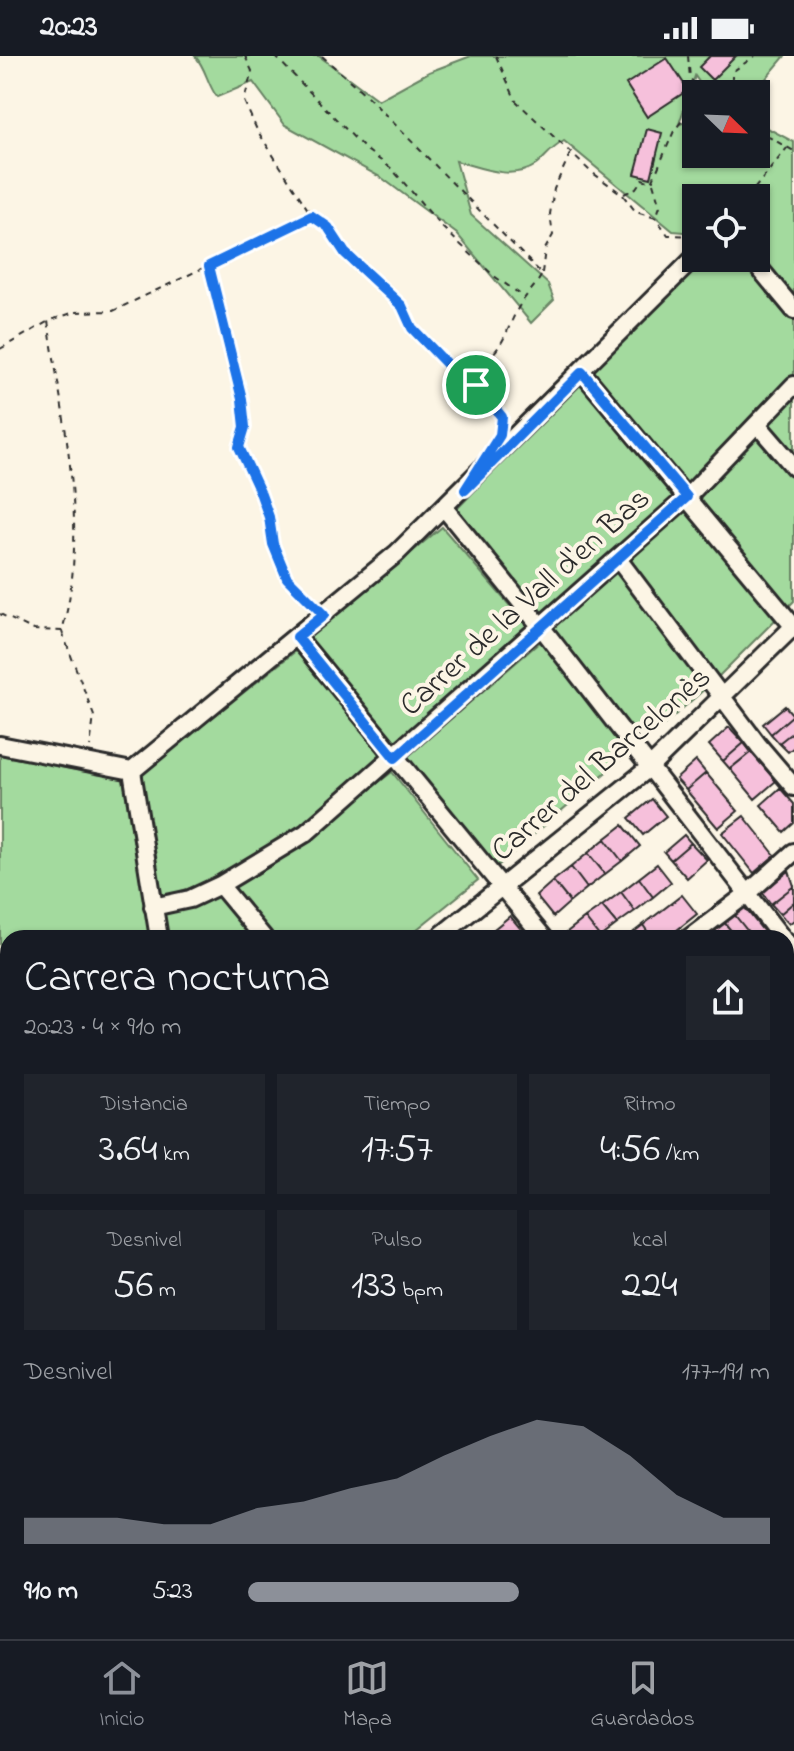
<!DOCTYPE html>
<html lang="es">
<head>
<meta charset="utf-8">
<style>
	:root { --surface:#171b24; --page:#20242c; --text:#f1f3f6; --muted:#9ea1a6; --line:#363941; --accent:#8c9099 }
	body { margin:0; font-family:"Indie Flower",sans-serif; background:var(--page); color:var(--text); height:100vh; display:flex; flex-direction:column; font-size:30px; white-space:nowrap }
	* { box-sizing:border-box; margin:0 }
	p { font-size:26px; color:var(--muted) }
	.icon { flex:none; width:44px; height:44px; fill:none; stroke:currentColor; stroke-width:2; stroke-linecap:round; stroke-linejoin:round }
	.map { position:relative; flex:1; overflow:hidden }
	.drawer { position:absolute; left:0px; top:874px; width:794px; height:710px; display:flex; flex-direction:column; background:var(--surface); border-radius:24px 24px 0 0; box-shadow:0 2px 6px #0004 }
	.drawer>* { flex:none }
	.needle { width:52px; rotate:113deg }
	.controls { position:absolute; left:682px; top:24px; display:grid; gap:16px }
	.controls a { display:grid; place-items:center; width:88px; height:88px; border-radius:0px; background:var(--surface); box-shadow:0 2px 6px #0004; font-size:40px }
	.pin { position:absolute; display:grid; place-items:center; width:68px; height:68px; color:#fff; margin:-34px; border:4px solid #fff; border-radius:50%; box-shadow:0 2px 8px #0007 }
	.round { display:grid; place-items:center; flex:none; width:84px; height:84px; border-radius:0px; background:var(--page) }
	.headline { display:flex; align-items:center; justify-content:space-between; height:136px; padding:0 24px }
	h1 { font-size:44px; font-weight:600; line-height:60px }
	.figures { display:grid; grid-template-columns:repeat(3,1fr); gap:12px; height:136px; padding:8px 24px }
	.figures div { display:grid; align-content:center; border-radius:0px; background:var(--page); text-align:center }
	.figures b { font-size:40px; font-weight:600 }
	.figures small { font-size:22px; font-weight:400 }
	.figures p { font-size:22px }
	.chart { height:224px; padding:16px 24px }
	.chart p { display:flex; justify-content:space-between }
	.chart svg { width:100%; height:144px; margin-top:8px; fill:var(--accent); opacity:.7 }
	ul { padding:0 24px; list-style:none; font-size:26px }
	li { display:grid; grid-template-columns:128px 96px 1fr; align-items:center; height:60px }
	li i { height:20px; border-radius:10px; background:var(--accent) }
	.status { display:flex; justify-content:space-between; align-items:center; height:56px; padding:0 40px; background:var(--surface); direction:ltr }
	.status svg { height:22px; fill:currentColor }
	.tabs { display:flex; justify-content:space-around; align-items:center; height:112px; border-top:2px solid var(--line); background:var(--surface); font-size:22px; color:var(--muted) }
	.tabs a { display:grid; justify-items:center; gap:4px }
	.tabs .selected { color:var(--accent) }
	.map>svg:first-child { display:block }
	.green { fill:#a3da9e; stroke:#678264; stroke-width:2 }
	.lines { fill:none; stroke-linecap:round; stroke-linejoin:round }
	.stream { stroke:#5f8699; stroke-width:4 }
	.building { fill:#f6c0db; stroke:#2b2b2b; stroke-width:2 }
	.minor-casing { stroke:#2b2b2b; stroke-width:22 }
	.path { stroke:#2b2b2b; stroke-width:2; stroke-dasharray:6 6; stroke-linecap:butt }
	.minor { stroke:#fcf5e5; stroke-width:16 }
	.route-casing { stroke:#fff; stroke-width:16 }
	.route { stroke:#1a73e8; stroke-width:10 }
	.labels { text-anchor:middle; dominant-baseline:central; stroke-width:8; stroke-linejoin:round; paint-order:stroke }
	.street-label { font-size:32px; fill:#2b2b2b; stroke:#fcf5e5 }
</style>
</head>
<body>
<div class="status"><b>20:23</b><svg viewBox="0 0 49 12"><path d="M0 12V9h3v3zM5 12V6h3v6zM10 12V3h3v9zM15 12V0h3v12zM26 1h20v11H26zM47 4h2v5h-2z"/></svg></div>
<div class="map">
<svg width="794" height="1583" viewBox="0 0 794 1583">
	<rect width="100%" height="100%" fill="#fcf5e5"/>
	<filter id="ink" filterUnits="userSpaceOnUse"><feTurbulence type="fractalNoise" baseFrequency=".0125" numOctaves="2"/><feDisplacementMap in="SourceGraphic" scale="16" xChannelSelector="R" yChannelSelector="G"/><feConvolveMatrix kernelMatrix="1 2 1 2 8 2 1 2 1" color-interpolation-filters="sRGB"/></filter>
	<g filter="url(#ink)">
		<!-- green -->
		<path class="green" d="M195,0H319L378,44L429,16L471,0H785L753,38L733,24L705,35L695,20L679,68L696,64V98H756V66L794,86V240L756,195V142H696V177L673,175L564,85C550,93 546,101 536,109C512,125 482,112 456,105L471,159L548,228L554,244L531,267L457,178L382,122L285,69L253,26L217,41C207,28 206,12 195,0Z
			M703,202H743L794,262V545L715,624L644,686L452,458Z
			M442,471L529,572L394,691L307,583Z
			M541,585L628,697L494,813L403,704Z
			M297,594L384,703L299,771L218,823L160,842L140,719Z
			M0,699L123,723L150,882H8V988L0,987Z
			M392,716L478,824L406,882H272L229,830L313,778Z
			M219,834L256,882H166L160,856Z
			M786,989L794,1000V1189L786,1172Z"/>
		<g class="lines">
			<!-- stream -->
			<path class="stream" d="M786,1539L794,1530
				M744,1583L751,1576"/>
		</g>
		<!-- building -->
		<path class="building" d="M710,0H736L712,24L699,11Z
			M667,2L688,34L647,61L626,28Z
			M647,73L662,77L651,122L635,118Z
			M785,650L793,659L771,678L763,668Z
			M793,659L794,675L779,687L771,678Z
			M729,671L744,687L723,705L709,689Z
			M794,675V691L788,696L779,687Z
			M744,687L751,696L730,713L723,705Z
			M751,696L776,725L755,743L730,713Z
			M696,705L706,717L686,734L676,723Z
			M706,717L738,755L718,772L686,734Z
			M780,732L794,748V767L784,776L761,749Z
			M652,743L666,760L643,779L629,762Z
			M744,760L775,799L754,817L722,777Z
			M623,769L640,790L622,805L605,783Z
			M684,779L691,787L671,804L664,796Z
			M605,783L622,805L605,818L588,797Z
			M691,787L707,804L687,822L671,804Z
			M588,797L605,818L587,832L571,811Z
			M657,808L671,826L653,841L639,822Z
			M571,811L587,832L570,846L553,825Z
			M789,815L794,830L771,848L762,836Z
			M639,822L653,841L635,855L621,836Z
			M553,825L570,846L553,861L536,840Z
			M794,830V846L780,858L771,848Z
			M621,836L635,855L617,868L602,850Z
			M682,839L697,858L667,882H652L643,869Z
			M794,846V864L789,868L780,858Z
			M602,850L617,868L600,881L585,862Z
			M744,851L768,881L753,882L734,858Z
			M734,858L753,882H737L724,866Z
			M510,860L525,878L519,882H483Z
			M585,862L600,881V882H572L567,876Z
			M724,866L737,882H721L715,874Z
			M643,869L652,882H626Z
			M787,899L794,908L793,934L786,925Z
			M0,1026L8,1027V1051L0,1050Z
			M8,1196V1221H0V1197Z
			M794,1237V1265L786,1269V1240Z
			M786,1331L794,1342V1357L786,1362Z
			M794,1357V1392L786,1397V1362Z
			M8,1370V1495L0,1499V1373Z
			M794,1452V1486L786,1493V1454Z
			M8,1509V1533L0,1537V1513Z
			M135,1576H156V1583H123Z
			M177,1576H279L270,1583H177Z
			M335,1576H426L428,1583H375L374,1578L338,1583Z
			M448,1576H538L540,1583H450Z
			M557,1576H651L653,1583H559Z"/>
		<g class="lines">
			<!-- minor casing -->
			<g class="minor-casing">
				<path id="minor" d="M751,202L794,254
					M582,316L794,571
					M757,368L794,411
					M445,453L542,572L782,882
					M618,503L759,690L794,731
					M297,581L544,882
					M0,689L132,715L397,497L696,200
					M132,715L159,882
					M220,829L264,882
					M153,851L190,843L220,829L306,777L687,441L794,329
					M438,882L649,712L794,570
					M689,882L747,838L794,796
					M786,886L794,896
					M786,953L794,947
					M0,1000L8,1001
					M0,1178H8
					M786,1209L794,1220
					M0,1360L8,1357
					M786,1419L794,1431
					M786,1499L794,1493
					M0,1505L8,1502
					M786,1559L794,1570
					M0,1560L9,1583
					M323,1576L325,1583
					M433,1576L435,1583
					M545,1576L547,1583
					M657,1576L659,1583
					M45,1583L58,1576
					M167,1583V1576
					M281,1583L290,1576
					M704,1583L710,1576"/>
			</g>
			<!-- path -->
			<path class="path" d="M245,0L252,15L244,45L257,74L312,160L328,171L345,197L402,250L412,272L468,330L476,329L502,361L501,372
				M275,0L364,92L392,113L443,172L494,220L524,241
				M322,0L366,39L542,218C537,229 530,234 524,243C508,264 507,291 483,306L476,329
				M496,0L516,45L590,115L622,138L636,156L656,162L668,179L696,180
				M688,0L690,22L702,38
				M732,38V16L755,0
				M756,74L794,95
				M653,127L660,150L656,162
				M624,138L636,132L642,123L652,126L674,75L696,47
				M747,142L787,92
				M209,211C221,261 253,343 239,391L260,436L269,461L273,488L287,522L313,547
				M542,217L545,193L553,179L550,158L554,133L570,98
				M0,293L47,266
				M0,558L34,574L62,575C90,476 63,364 48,265L75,256L113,255L312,160
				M62,576L94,660L90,691"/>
			<!-- minor -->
			<use href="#minor" class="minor"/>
		</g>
	</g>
	<g class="lines" filter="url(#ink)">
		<!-- route casing -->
		<g class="route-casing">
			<path id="route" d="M312,160L328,171L345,197L402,250L412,272L468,330L476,329L502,361L500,379L465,434L582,316L687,441L395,702L297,581L324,559L287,522L273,488L269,461L260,436L239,391L245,371L242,343L209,210Z"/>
		</g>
		<!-- route -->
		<use href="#route" class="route"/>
	</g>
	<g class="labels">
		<!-- street labels -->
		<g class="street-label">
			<text transform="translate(526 547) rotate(-42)">Carrer de la Vall d'en Bas</text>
			<text transform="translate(602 709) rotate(-41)">Carrer del Barcelonès</text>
		</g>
	</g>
</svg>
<div class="controls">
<a><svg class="needle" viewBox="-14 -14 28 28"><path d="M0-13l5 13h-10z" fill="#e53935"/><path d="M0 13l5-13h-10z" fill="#9ea1a6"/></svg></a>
<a><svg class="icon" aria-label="locate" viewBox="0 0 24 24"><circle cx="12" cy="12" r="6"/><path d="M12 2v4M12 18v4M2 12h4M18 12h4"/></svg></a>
</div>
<div class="pin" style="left:476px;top:329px;background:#1e9e55"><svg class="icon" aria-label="arrive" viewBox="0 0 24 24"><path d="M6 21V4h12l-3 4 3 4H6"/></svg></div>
<section class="drawer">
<div class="headline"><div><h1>Carrera nocturna</h1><p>20:23 · 4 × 910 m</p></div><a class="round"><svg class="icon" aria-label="share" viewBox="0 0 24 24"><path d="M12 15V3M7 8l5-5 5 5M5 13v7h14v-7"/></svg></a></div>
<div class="figures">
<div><p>Distancia</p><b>3.64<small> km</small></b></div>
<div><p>Tiempo</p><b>17:57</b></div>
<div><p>Ritmo</p><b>4:56<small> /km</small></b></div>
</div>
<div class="figures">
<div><p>Desnivel</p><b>56<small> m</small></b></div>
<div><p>Pulso</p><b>133<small> bpm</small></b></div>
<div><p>kcal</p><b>224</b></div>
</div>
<div class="chart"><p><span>Desnivel</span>177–191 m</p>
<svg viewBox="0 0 160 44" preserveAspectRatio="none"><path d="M0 44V36L10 36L20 36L30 38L40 38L50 33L60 31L70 27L80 24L90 17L100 11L110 6L120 8L130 17L140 29L150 36L160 36V44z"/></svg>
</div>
<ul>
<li><b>910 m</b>5:23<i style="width:52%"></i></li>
</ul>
</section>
</div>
<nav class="tabs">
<a class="selected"><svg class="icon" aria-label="home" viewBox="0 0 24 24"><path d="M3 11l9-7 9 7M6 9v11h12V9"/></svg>Inicio</a>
<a><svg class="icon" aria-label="map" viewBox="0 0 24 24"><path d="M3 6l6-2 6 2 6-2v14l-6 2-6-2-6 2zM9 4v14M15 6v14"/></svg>Mapa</a>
<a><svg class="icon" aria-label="saved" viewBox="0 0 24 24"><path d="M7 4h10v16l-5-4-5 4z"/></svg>Guardados</a>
</nav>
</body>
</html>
